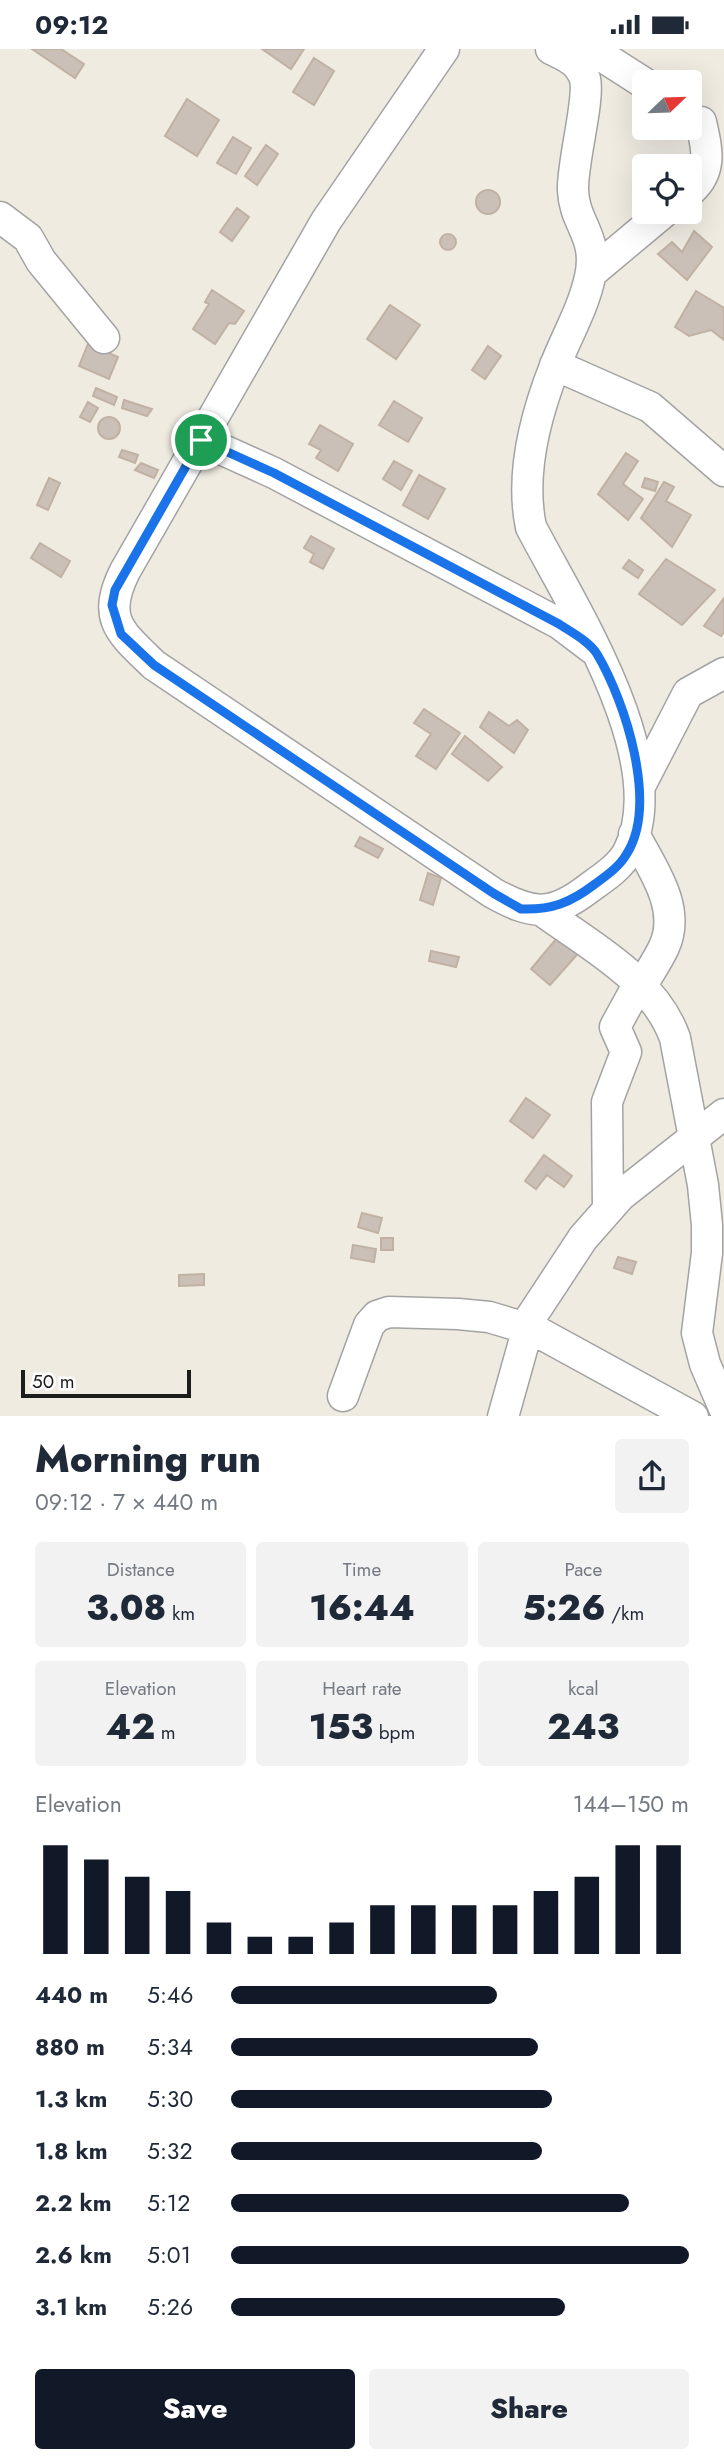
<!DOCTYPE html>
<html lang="en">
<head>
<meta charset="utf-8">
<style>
	:root { --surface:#fff; --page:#f2f2f3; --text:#1f2937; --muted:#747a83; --accent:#111827 }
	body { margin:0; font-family:Jost,sans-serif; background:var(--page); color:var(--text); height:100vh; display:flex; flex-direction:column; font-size:26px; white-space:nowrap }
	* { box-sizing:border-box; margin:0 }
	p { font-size:23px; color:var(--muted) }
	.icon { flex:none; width:38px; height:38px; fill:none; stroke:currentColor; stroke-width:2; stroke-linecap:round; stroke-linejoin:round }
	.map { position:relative; height:1367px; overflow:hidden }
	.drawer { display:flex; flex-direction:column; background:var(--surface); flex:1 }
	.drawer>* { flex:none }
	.needle { width:46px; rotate:67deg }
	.buttons { position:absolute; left:632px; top:21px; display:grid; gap:14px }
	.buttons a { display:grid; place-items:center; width:70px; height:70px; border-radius:7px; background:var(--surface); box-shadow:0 7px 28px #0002; font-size:35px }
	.scale { position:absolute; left:21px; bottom:18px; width:170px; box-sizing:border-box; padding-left:7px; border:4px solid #1c1c1c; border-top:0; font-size:19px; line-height:24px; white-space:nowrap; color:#1c1c1c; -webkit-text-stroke:5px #fff; paint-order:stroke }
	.pin { position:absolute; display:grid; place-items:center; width:60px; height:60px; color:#fff; margin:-30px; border:4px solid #fff; border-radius:50%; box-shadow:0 2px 7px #0007 }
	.round { display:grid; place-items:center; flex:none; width:74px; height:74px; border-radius:7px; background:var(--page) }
	.overview { display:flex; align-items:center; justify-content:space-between; height:119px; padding:0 35px }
	h1 { font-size:38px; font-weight:800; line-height:52px }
	.metrics { display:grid; grid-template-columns:repeat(3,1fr); gap:10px; height:119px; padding:7px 35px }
	.metrics div { display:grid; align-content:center; border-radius:7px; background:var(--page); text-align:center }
	.metrics b { font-size:35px; font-weight:800 }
	.metrics small { font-size:19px; font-weight:400 }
	.metrics p { font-size:19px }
	.chart { height:196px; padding:14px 35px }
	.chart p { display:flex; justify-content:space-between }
	.chart svg { width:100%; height:126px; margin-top:7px; stroke:var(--accent); stroke-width:6 }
	.primary-button { display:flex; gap:14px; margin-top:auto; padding:14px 35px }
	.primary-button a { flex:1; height:80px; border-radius:7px; background:var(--accent); color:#fff; font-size:28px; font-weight:800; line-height:80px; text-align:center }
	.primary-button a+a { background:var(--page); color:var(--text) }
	ul { padding:0 35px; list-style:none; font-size:23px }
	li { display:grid; grid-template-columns:112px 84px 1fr; align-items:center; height:52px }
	li i { height:18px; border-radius:9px; background:var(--accent) }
	.status { display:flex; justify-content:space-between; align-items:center; height:49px; padding:0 35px; background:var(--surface); direction:ltr }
	.status svg { height:19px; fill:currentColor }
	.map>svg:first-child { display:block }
	.building { fill:#cbc0b7; stroke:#c1b1a3; stroke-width:2 }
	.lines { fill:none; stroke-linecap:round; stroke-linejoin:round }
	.minor-casing { stroke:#a3a3a3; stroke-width:33 }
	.minor { stroke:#fff; stroke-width:30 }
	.route-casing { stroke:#fff; stroke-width:14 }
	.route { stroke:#1a73e8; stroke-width:9 }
</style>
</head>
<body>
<div class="status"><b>09:12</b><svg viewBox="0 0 49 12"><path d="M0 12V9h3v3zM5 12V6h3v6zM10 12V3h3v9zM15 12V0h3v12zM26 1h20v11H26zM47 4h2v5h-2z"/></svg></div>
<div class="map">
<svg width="724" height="1368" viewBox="0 0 724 1368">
	<rect width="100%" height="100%" fill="#efebe1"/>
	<!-- building -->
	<path class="building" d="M32,0H61L84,15L75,29Z
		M262,0H304L291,20Z
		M314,9L334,22L314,56L293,43Z
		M187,50L219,71L197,107L165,87Z
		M233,88L251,99L236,125L217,114Z
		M266,96L278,105L257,136L245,127Z
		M476 153a12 12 0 1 1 24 0a12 12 0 1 1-24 0Z
		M237,159L249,168L232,192L220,183Z
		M694,182L712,198L687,231L658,205L672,193L682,203Z
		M440 193a8 8 0 1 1 16 0a8 8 0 1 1-16 0Z
		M212,241L244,262L235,275L229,274L215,295L193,280L209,255L205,253Z
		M696,242L724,259V291L711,281L689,287L675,278Z
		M390,256L420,276L396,310L367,290Z
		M88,295L118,308L109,330L79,317Z
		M488,297L501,307L485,330L472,321Z
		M96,339L117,348L114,356L93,347Z
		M124,351L152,360L147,367L122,359Z
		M394,352L422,369L408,393L379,376Z
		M88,353L98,359L90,373L80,368Z
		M98 379a11 11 0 1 1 22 0a11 11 0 1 1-22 0Z
		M320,376L353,395L338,422L316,409L321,401L309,395Z
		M122,401L138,406L135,414L119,408Z
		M626,404L638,412L623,435L643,450L628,471L598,445Z
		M394,412L412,422L401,441L383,430Z
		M141,414L158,421L154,429L135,421Z
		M419,426L445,440L428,470L403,456Z
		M49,429L60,434L48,461L37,456Z
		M645,429L658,433L655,442L642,438Z
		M664,433L674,438L666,452L691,466L672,498L641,469Z
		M311,487L334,500L323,520L310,513L314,505L304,499Z
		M40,494L70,512L61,528L31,509Z
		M666,510L715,541L682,576L639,545Z
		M629,511L643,521L638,529L623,519Z
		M724,549V583L721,587L704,577Z
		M424,660L460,684L436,720L416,707L431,685L414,674Z
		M489,663L509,677L517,671L528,681L514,704L480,678Z
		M465,687L502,718L488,732L452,705Z
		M360,788L383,800L378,809L355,797Z
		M428,824L441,829L433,856L420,851Z
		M562,883L582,900L550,936L531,920Z
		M431,902L459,908L456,918L429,912Z
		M526,1049L550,1066L533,1089L510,1072Z
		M544,1106L572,1127L564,1138L547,1126L536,1140L525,1132Z
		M362,1164L382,1169L378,1184L358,1178Z
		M381,1189H393V1201H381Z
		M353,1196L376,1200L374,1213L351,1209Z
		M618,1208L636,1213L632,1225L614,1219Z
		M204,1225V1236L179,1237V1226Z"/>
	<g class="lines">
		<!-- minor casing -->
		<g class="minor-casing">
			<path id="minor" d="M444,0L326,172L125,522C101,570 120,583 154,616L493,844C532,866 552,868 589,839C603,829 620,818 628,803C674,713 572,557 531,478C520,426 536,365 555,317C567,286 583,260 590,228C599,187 574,175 573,141C572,114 590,50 585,30C579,12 567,8 551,0
				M591,0L644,34
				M690,142C713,122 707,100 701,73
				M0,168L28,189L41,212L104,289
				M591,224L664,163
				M555,316L650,358L724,422
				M201,391L274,424L560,575L593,600
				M640,737L688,644L724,624
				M634,785C652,819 682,859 664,898C658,911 649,924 642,936
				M541,861C590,897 654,930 675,989L703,1136L707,1176V1204L697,1284L705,1315L724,1359
				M608,1160L607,1053L626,1003L615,978L639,934
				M343,1347L369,1276L377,1267L389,1263L458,1265L489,1268L536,1282L693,1368
				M503,1368L531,1268L583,1189L620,1147L724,1065"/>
		</g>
		<!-- minor -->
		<use href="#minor" class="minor"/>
	</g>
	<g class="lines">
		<!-- route casing -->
		<g class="route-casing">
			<path id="route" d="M201,391L274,424L559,575C571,583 590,593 597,605C625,652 659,756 626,806C619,818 606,827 595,835C570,854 552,861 521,860L493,844L154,616L121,585L112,556L115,541Z"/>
		</g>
		<!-- route -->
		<use href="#route" class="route"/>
	</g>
</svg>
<div class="buttons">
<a><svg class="needle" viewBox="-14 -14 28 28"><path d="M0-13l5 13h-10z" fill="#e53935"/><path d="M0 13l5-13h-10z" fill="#747a83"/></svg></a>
<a><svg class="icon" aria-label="locate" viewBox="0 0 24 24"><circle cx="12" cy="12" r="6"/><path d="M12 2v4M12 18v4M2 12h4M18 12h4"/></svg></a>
</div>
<div class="scale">50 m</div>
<div class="pin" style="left:201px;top:391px;background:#1e9e55"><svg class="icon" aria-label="arrive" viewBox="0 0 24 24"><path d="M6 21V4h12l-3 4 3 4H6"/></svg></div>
</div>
<section class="drawer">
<div class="overview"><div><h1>Morning run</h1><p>09:12 · 7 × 440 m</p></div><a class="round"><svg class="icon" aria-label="share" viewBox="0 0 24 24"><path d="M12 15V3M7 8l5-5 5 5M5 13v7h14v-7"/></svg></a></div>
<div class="metrics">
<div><p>Distance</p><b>3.08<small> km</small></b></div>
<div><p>Time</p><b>16:44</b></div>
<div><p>Pace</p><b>5:26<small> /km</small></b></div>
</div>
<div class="metrics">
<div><p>Elevation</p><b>42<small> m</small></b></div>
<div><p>Heart rate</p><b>153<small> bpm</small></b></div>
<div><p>kcal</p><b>243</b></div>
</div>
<div class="chart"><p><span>Elevation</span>144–150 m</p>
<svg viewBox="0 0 160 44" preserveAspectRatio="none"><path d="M5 44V6M15 44V11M25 44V17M35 44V22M45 44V33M55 44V38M65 44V38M75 44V33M85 44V27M95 44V27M105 44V27M115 44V27M125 44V22M135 44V17M145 44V6M155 44V6"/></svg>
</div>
<ul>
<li><b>440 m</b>5:46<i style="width:58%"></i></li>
<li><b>880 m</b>5:34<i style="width:67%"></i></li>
<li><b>1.3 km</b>5:30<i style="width:70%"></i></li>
<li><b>1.8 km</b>5:32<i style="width:68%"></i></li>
<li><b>2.2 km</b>5:12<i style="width:87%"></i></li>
<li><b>2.6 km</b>5:01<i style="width:100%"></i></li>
<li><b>3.1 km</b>5:26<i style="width:73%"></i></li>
</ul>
<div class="primary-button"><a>Save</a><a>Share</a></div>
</section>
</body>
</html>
